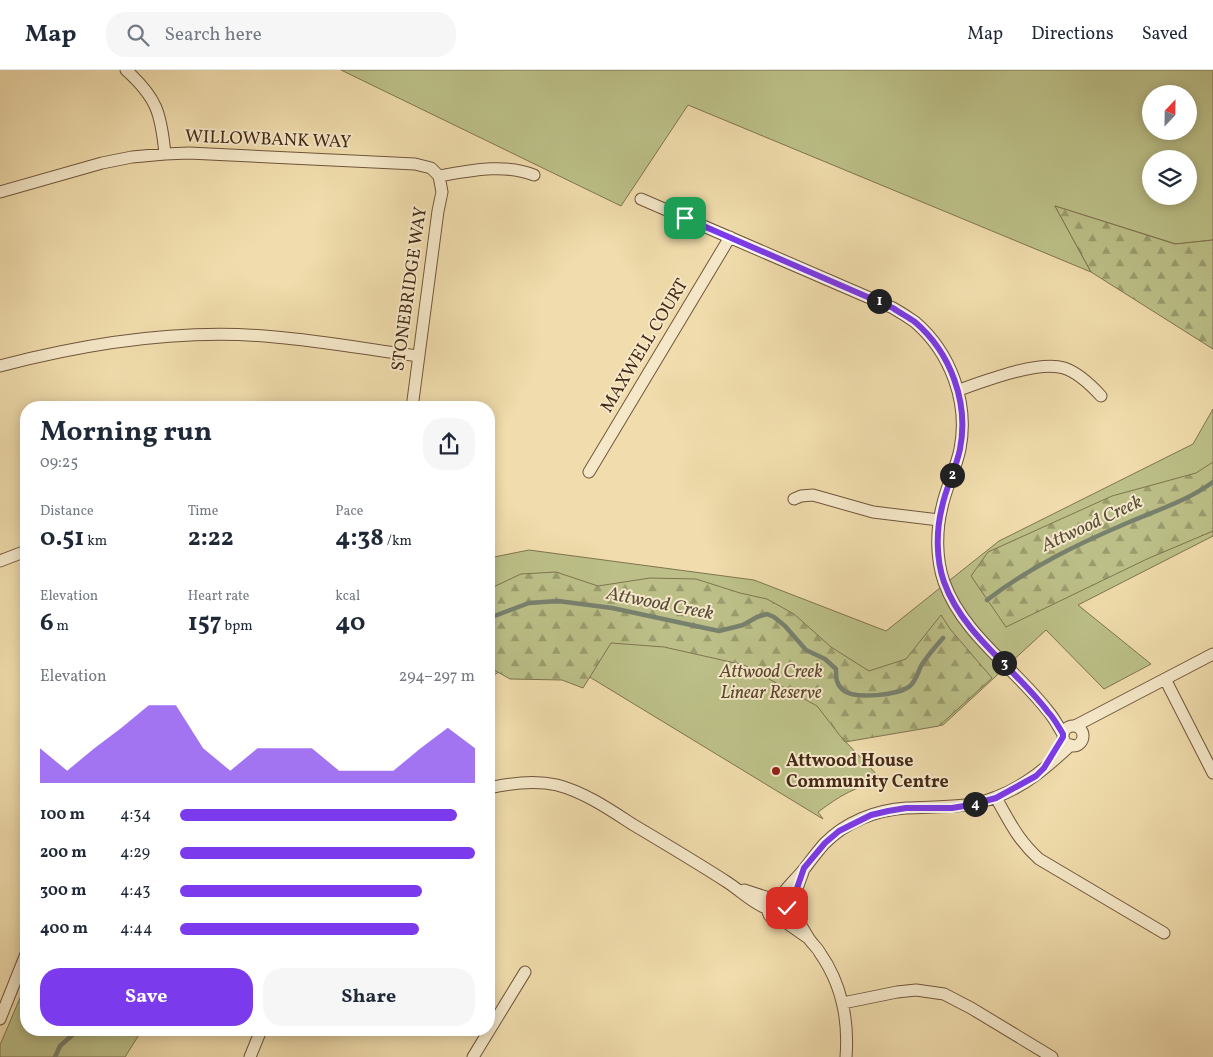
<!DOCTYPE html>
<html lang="en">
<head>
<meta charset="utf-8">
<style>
	:root { --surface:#fff; --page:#f6f6f7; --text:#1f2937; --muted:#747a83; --line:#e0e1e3; --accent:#7c3aed }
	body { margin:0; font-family:Vollkorn,serif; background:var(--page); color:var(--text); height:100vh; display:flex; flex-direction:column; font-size:19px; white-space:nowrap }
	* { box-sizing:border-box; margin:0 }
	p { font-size:16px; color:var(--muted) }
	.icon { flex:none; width:28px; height:28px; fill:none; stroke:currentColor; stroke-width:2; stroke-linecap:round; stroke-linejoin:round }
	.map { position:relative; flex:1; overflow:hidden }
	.sheet { position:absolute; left:20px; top:331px; width:475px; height:635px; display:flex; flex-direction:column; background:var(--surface); border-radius:20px; box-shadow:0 2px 12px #0003 }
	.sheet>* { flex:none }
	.needle { width:32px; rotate:22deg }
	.controls { position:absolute; left:1142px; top:15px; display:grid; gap:10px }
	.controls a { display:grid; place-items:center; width:55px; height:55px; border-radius:50%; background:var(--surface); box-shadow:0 2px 12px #0003; font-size:25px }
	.pin { position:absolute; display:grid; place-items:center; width:42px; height:42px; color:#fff; margin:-21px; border-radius:10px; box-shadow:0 2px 8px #0006 }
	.km { position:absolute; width:25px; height:25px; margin:-12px; border-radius:50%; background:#222; color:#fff; font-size:14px; line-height:25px; text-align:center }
	.round { display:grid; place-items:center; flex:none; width:52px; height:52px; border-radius:20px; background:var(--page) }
	.head { display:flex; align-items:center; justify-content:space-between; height:85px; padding:0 20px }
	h1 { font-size:28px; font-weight:700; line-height:38px }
	.figures { display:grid; grid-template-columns:repeat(3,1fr); gap:8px; height:85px; padding:5px 20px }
	.figures div { display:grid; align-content:center }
	.figures b { font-size:25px; font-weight:700 }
	.figures small { font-size:14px; font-weight:400 }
	.figures p { font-size:14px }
	.chart { height:140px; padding:10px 20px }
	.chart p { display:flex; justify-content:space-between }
	.chart svg { width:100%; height:90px; margin-top:5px; fill:var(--accent); opacity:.7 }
	.action { display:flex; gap:10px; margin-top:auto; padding:10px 20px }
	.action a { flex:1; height:58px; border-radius:20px; background:var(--accent); color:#fff; font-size:20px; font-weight:700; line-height:58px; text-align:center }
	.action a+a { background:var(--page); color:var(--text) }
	ul { padding:0 20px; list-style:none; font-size:16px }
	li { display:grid; grid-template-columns:80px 60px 1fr; align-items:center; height:38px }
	li i { height:12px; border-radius:6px; background:var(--accent) }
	header { display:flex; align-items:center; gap:30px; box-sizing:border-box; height:70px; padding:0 25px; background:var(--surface); border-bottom:1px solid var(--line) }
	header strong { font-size:24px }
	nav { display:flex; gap:28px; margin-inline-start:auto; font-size:18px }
	.search { width:350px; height:45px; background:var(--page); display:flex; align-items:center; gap:12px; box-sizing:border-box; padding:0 18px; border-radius:20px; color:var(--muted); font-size:19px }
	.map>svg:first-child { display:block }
	.green { fill:#bcc088; stroke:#807450; fill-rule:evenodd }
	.forest { fill:url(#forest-firs); stroke:#807450 }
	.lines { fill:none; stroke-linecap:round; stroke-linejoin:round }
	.stream { stroke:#78816e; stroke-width:4.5 }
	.minor-casing { stroke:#70563c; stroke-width:13 }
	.minor { stroke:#f5e8c9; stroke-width:11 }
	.route-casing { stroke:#fff; stroke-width:10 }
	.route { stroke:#7c3aed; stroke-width:6 }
	.poi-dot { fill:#8f2418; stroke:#f5e8c9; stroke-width:2 }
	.labels { text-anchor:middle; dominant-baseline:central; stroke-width:4; stroke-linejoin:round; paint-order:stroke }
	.street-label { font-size:18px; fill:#452917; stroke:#f5e8c9 }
	.park-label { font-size:18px; font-style:italic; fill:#5d472e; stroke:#f5e8c9 }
	.poi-label { font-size:18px; font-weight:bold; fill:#452917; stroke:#f5e8c9; text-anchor:start }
	.water-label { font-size:19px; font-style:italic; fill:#5a4e3b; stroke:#f5e8c9 }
</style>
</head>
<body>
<header>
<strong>Map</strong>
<div class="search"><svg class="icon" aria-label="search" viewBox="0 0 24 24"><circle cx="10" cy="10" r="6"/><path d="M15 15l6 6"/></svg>Search here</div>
<nav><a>Map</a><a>Directions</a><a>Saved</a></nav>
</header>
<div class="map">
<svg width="1213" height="987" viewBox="0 0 1213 987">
	<defs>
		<pattern id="forest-firs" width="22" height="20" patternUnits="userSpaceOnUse" patternTransform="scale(1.25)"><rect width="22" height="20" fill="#bcc088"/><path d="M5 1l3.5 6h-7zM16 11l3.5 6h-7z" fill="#9b9c6e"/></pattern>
	</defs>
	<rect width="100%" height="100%" fill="#f0dcac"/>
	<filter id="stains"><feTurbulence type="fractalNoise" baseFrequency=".004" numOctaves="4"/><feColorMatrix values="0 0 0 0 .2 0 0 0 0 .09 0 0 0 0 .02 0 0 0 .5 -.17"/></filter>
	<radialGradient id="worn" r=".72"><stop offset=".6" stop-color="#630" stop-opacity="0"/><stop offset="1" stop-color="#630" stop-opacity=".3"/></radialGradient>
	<!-- green -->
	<path class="green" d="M341,0H1213V170L1176,174L1055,136L1091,202L688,35L621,136ZM1151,24H1189V61H1151ZM1151,89H1189V126H1151Z
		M1213,339V466L1078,535L1151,594L1104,619L1046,560L943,655L843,669L883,711C854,717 841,725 818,742L823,749L560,589L512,594L489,608V488L529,480L754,510L886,561L999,471L1193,374Z
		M26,914V960H142L125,987H0V975Z"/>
	<!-- forest -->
	<path class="forest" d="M1055,136L1175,174L1213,170V279L1091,202Z
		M1213,392V461L1147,489L1006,557L971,506L988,482L1112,426L1196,403Z
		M556,502L598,516L650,508L696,509L740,523L767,529L794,544L831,577L869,601L906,589L941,545L950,559L992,608L939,656L845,672L817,636L744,595L664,577L611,573L583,618L562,610L510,609L489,597V519L521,504Z"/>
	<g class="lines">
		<!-- stream -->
		<path class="stream" d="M987,530C1030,497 1078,474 1127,453C1157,440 1187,431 1213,412
			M489,548L529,533L558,531L612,538L719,561L743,555L757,547L767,544L774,547L785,556L806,580L825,589L836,599C836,608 836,614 843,620C854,630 899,625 910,616C916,611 918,602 921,596C927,586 935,577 943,568
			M55,987L60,976L78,960"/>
		<!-- minor casing -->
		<g class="minor-casing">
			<path id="minor" d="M126,0C157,28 161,43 165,84
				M0,122L102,93L132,87L165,84L189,83L415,94L431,98L439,106C469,101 504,93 534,105
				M641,129L893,238C900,242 908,247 915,252C951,283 969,333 960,379C956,399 946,417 942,437C936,461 936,489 944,512C963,565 1015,598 1048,641C1054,648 1058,656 1063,664
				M0,296C88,273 184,258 275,267C323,271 371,280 418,286
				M959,320C984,311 1039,290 1064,298C1079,303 1091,315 1101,326
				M412,338L438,141L442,122L439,106
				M589,402L730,167
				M794,429L801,426L813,425L873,442L939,450
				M0,491L26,481
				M1165,609L1213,703
				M1075,656L1213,584
				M1063 666a10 10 0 1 1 20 0a10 10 0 1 1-20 0Z
				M489,718C511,713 534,710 557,715C584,722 609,739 632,754C664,773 696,792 727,812C741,821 752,833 768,839
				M996,728C1010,752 1017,769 1039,789L1164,863
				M744,820L775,830
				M778,830C786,818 796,809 805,798C811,790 817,782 824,774C845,752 876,740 906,738C937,736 967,739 996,727C1026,716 1048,696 1071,675
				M768 840a10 10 0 1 1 20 0a10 10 0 1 1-20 0Z
				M787,837L796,821L803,802
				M788,839C798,848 801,856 808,867C811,873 817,877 820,883C841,913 849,950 846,987
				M781,849L808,868
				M843,933L897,922L916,920L944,924L971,938L1052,987
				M0,949L26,884
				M250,987L261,960
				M473,987L525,902"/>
		</g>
		<!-- minor -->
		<use href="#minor" class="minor"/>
	</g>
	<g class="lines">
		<!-- route casing -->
		<g class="route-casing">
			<path id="route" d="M685,148L893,238C900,243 908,247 915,252C951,283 969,333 960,379C956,399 946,417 942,437C936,461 936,489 944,512C963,565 1015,598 1048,642C1054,648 1058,656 1063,664V667L1044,698L1036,706L996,728L970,735L952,738H906L888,741L871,745L839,761L825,773L804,798L796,821L787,838"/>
		</g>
		<!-- route -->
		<use href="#route" class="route"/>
	</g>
	<!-- markers -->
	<circle class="poi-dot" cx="776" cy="701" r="5"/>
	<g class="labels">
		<!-- street labels -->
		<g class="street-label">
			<text transform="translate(268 70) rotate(2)">WILLOWBANK WAY</text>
			<text transform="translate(410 219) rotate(-82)">STONEBRIDGE WAY</text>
			<text transform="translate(645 276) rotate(-59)">MAXWELL COURT</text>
		</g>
		<!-- park labels -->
		<g class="park-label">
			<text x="771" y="602">Attwood Creek<tspan x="771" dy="21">Linear Reserve</tspan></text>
		</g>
		<!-- poi labels -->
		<g class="poi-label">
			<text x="786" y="691">Attwood House<tspan x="786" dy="21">Community Centre</tspan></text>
		</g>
		<!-- water labels -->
		<g class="water-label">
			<text transform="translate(1092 454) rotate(-25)">Attwood Creek</text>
			<text transform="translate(660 534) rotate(11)">Attwood Creek</text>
		</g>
	</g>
	<rect width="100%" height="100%" filter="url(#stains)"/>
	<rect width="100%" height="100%" fill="url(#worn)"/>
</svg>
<div class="controls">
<a><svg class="needle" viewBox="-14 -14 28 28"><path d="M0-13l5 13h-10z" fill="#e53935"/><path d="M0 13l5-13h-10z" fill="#747a83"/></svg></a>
<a><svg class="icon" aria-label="layers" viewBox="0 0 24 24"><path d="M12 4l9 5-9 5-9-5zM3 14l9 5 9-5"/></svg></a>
</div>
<div class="pin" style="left:685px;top:148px;background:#1e9e55"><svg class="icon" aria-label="arrive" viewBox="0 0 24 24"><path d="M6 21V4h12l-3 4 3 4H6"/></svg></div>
<div class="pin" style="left:787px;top:838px;background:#d93025"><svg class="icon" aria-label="check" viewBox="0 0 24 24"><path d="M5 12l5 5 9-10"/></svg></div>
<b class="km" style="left:879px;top:231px">1</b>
<b class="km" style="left:952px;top:405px">2</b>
<b class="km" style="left:1004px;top:593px">3</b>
<b class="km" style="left:975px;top:734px">4</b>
<section class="sheet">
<div class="head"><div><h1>Morning run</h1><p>09:25</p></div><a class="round"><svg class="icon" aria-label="share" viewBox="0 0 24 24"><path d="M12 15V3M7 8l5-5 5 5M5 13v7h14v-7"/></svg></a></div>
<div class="figures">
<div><p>Distance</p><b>0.51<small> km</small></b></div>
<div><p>Time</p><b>2:22</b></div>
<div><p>Pace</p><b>4:38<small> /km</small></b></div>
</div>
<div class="figures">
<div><p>Elevation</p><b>6<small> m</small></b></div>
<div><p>Heart rate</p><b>157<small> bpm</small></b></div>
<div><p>kcal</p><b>40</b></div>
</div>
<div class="chart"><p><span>Elevation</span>294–297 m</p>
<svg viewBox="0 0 160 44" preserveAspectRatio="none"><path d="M0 44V27L10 38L20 27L30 17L40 6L50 6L60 27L70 38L80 27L90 27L100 27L110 38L120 38L130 38L140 27L150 17L160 27V44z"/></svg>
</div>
<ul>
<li><b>100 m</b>4:34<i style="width:94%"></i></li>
<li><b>200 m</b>4:29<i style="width:100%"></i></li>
<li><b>300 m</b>4:43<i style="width:82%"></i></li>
<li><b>400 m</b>4:44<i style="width:81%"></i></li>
</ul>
<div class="action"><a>Save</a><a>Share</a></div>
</section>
</div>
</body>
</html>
